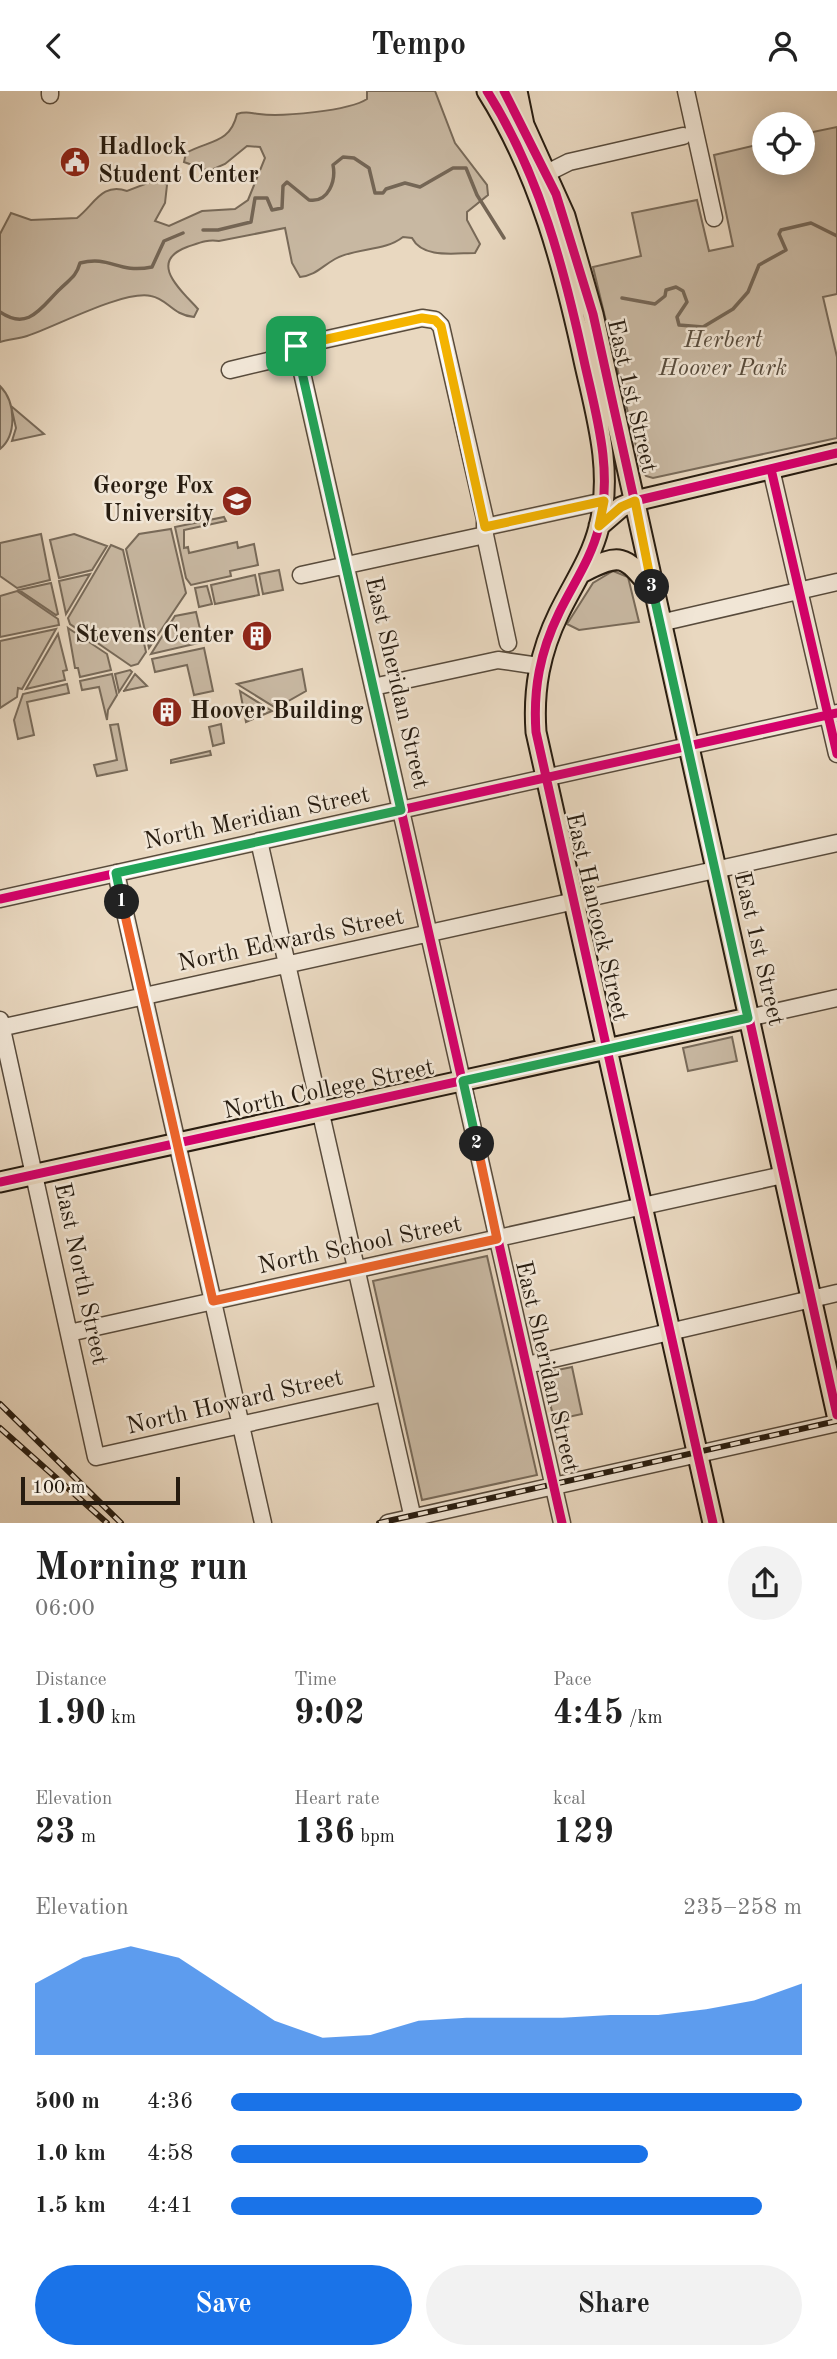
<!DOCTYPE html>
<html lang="en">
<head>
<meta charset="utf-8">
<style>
	:root { --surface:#fff; --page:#f2f2f2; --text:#222; --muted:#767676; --accent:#1a73e8 }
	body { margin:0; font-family:"Old Standard TT",serif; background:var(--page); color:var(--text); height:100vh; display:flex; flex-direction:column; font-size:26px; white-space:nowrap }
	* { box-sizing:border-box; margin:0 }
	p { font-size:23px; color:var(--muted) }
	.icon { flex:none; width:38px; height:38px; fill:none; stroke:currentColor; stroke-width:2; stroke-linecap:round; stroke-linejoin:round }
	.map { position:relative; height:1432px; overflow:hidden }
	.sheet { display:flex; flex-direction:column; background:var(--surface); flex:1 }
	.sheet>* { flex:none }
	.buttons { position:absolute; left:752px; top:21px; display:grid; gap:14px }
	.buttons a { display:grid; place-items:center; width:63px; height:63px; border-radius:50%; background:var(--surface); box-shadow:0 4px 18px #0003; font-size:35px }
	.scale { position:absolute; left:21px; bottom:18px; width:159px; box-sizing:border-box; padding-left:7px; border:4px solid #271c10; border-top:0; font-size:19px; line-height:24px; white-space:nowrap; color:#271c10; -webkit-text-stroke:5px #f1e6d6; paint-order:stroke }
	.pin { position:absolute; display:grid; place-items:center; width:60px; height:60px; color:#fff; margin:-30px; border-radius:14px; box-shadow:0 4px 10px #0006 }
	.km { position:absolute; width:35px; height:35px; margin:-18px; border-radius:50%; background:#222; color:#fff; font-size:19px; line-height:35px; text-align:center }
	.round { display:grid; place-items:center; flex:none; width:74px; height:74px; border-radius:37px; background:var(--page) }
	.head { display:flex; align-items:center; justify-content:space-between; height:119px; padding:0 35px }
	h1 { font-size:38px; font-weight:700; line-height:52px }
	.stats { display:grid; grid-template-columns:repeat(3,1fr); gap:10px; height:119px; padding:7px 35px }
	.stats div { display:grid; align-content:center }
	.stats b { font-size:35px; font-weight:700 }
	.stats small { font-size:19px; font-weight:400 }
	.stats p { font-size:19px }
	.chart { height:196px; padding:14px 35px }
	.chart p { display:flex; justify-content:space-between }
	.chart svg { width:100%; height:126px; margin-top:7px; fill:var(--accent); opacity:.7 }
	.cta { display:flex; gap:14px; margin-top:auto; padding:14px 35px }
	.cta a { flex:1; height:80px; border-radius:42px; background:var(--accent); color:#fff; font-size:28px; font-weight:700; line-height:80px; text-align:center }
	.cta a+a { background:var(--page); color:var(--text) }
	ul { padding:0 35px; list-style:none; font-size:23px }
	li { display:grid; grid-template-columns:112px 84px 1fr; align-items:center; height:52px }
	li i { height:18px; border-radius:9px; background:var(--accent) }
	header { display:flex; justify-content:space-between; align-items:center; height:91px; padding:0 35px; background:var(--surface); font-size:32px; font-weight:700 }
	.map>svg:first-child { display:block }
	.green { fill:#c8b8a2; stroke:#786a59; stroke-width:2 }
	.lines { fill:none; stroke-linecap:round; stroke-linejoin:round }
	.stream { stroke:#746656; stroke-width:3.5 }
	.minor-casing { stroke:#584b3c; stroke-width:19 }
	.major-casing { stroke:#271c10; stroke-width:23 }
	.minor { stroke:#f1e6d6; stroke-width:16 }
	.major { stroke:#e9d8c0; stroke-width:19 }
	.rail-casing { stroke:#271c10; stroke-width:6 }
	.rail { stroke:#f1e6d6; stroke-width:3.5; stroke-dasharray:10; stroke-linecap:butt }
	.cycleway-casing { stroke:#f1e6d6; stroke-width:13 }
	.cycleway { stroke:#d6006c; stroke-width:9 }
	.split-1-casing { stroke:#fff; stroke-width:14 }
	.split-2-casing { stroke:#fff; stroke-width:14 }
	.split-3-casing { stroke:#fff; stroke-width:14 }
	.split-4-casing { stroke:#fff; stroke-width:14 }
	.split-1 { stroke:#22a559; stroke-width:9 }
	.split-2 { stroke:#f0652b; stroke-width:9 }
	.split-3 { stroke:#22a559; stroke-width:9 }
	.split-4 { stroke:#f5b400; stroke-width:9 }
	.labels { text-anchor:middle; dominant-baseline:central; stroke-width:5; stroke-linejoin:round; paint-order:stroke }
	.poi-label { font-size:24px; font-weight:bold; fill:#271c10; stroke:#f1e6d6; text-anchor:start }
	.park-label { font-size:24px; font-style:italic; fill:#574b3c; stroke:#f1e6d6 }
	.street-label { font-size:24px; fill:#271c10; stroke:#f1e6d6 }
</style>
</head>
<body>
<header><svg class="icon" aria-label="back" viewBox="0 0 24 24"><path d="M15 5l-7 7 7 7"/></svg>Tempo<svg class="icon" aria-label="person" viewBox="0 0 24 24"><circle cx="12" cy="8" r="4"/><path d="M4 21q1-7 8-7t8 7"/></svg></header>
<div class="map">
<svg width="837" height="1432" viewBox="0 0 837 1432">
	<rect width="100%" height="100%" fill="#e9d8c0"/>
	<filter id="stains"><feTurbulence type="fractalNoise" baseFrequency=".00286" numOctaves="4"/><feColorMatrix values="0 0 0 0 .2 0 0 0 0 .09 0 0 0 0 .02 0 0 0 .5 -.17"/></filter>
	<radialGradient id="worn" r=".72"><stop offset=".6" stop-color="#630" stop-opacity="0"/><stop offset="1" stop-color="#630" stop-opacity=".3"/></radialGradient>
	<!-- green -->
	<path class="green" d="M367,0H435L455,52L487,94L488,104L467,121V129L480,153L475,162C455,162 423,168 412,147L403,146C384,161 356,156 335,168C321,176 316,184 300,186L292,172L285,137L219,150C207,148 199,152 187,156C147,171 181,199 198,218L194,226C172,224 168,208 151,205C123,199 55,236 27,245C18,248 9,248 0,251V143L11,122L31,129L77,127C94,114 102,91 127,100L158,88L167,94L165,112L155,130L169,135L202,120L235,118L248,109L265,67L260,56L247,55L225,73L209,80L184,71L186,62C209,49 230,53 237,23C246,20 250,22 259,23C281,26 349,20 367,8Z
		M837,36V203L823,206L837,266V347L653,387L646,385L641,376L593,176L641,165L632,122L697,109L709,160L733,155L714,64L765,52V72H803V43Z
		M0,295C16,311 17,344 0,358Z
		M11,315L44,343L12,350L16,337Z
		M224,426L226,430L184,439V457L188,456L189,462L237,451L238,457L254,453L258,474L230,480L231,485L191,494L186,487L175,436Z
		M171,438L186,502L149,557L126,458L139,443Z
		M41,443L50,489L17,497L0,485V452Z
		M74,443L107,455L92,479L59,487L50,449Z
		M111,454L123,459L146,561L138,573L131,575L70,533L68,527Z
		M279,479L283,499L263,503L259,483Z
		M613,480L628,486L639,531L579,539L567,533L593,492Z
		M90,483L66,523L59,490Z
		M255,484L259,504L215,513L211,494Z
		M51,492L58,523L56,524L19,499Z
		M207,495L212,513L199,516L195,497Z
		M17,500L58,528L59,534L0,546V505Z
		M196,521L203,551L151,563L175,525Z
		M68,537L107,563L111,579L80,586L78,577H75Z
		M56,538L22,598L18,597L17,606L0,617V550Z
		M58,543L67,579L63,580L65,589L26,598Z
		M204,557L213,600L194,604L187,574L155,581L152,568Z
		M302,578L306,600L276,617L237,593Z
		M130,579L132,581L119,601L115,583Z
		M112,583L117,604L108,619L107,629L99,596L82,599L80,590Z
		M135,583L147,595L123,600H124Z
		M67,593L69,602L27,611L34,644L18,648L14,629L23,603Z
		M240,600L272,620L246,631Z
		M118,633L127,679L97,685L94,674L117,669L110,634Z
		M221,633L224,652L213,655L209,636Z
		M210,660L211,664L171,672V669Z
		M732,946L737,970L688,980L683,957Z
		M487,1165L537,1384L422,1409L373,1190Z
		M572,1276L582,1323L554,1329L543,1282Z"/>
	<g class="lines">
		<!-- stream -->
		<path class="stream" d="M203,139H218L251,131L255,107H267L272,119L282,117L283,95L287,91L309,109C329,112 336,89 333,74L343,66L354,67L369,77L375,102H383L386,98L405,92L420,96L453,77H466L477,104L504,147
			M622,207L655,213L665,205L666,199L676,196L683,200L687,211L677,226L679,234L703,236L733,218L748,201L759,174L786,159L779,143L781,139L811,132L837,145
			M0,221C29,241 42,215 60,198C70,188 76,186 80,172C111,164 117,183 152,176L164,150L183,142"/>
		<!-- minor casing -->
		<g class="minor-casing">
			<path id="minor" d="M50,0V4
				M686,0L714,127
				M547,82L569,71L683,45
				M296,255L562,1432
				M230,279L268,270L296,255L422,227L435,229L441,235L485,428V444L508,552
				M771,378L837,663
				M485,436L604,410
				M301,484L485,444
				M660,532L837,491
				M373,596L498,569L539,575
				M259,750L414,1432
				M116,782L263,1432
				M0,808L837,622
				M748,927L837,907
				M0,929L96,1366L384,1302
				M0,937L837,752
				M69,1242L783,1084
				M527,1274L837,1202
				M388,1432L837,1332"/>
		</g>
		<!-- major casing -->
		<g class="major-casing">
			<path id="major" d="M487,0C540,84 564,177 585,274C597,327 613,381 599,436C591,468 573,493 559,522C540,561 533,598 536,641L713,1432
				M517,0L524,34L565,125L593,223L837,1324
				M599,435L621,416L635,410L837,362
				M583,481C620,462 625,464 650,496
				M0,1091L748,927"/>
		</g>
		<!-- minor -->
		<use href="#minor" class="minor"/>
		<!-- major -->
		<use href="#major" class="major"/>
		<!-- rail casing -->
		<g class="rail-casing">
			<path id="rail" d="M0,1313L121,1432
				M0,1337L107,1432
				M379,1432L837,1330"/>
		</g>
		<!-- rail -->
		<use href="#rail" class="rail"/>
		<!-- cycleway casing -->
		<g class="cycleway-casing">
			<path id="cycleway" d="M487,0C540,84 564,177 585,274C597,327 613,381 599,436C591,468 573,493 559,522C540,561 533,598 536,641L713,1432
				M504,0L556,103L593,223L837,1324
				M771,378L837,663
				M635,410L837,362
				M401,719L562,1432
				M0,808L837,622
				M0,1091L748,927"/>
		</g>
		<!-- cycleway -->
		<use href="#cycleway" class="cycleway"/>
	</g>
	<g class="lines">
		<!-- split-1 casing -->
		<g class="split-1-casing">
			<path id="split-1" d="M122,811L116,782L401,719L296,255"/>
		</g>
		<!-- split-2 casing -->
		<g class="split-2-casing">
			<path id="split-2" d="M122,811L213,1210L497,1148L477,1053"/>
		</g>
		<!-- split-3 casing -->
		<g class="split-3-casing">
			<path id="split-3" d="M477,1053L463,990L748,927L652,496"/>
		</g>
		<!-- split-4 casing -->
		<g class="split-4-casing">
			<path id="split-4" d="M296,255L422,227L435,229L441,235L485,436L604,410L599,435L621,416L635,410L652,496"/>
		</g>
		<!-- split-1 -->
		<use href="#split-1" class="split-1"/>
		<!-- split-2 -->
		<use href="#split-2" class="split-2"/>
		<!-- split-3 -->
		<use href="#split-3" class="split-3"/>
		<!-- split-4 -->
		<use href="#split-4" class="split-4"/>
	</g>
	<!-- icons -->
	<defs>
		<g id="civic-disc" transform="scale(1.575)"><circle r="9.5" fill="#8f2418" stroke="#f1e6d6"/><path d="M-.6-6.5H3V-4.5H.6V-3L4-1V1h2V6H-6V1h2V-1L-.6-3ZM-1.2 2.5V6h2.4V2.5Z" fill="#fff"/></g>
		<g id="university-disc" transform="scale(1.575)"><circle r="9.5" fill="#8f2418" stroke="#f1e6d6"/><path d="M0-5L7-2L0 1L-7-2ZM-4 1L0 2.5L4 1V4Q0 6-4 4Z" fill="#fff"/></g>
		<g id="building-disc" transform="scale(1.575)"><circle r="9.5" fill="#8f2418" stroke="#f1e6d6"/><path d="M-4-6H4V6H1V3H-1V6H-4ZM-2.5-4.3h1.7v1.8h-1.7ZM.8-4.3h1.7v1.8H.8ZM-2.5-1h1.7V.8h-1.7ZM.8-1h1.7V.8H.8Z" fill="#fff"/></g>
	</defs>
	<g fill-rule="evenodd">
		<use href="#civic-disc" x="75" y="71"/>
		<use href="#university-disc" x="237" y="410"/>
		<use href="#building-disc" x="257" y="545"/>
		<use href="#building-disc" x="167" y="621"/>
	</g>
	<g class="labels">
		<!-- poi labels -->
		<g class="poi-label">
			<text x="98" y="57">Hadlock<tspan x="98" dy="28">Student Center</tspan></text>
			<text x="214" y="396" text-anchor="end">George Fox<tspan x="214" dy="28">University</tspan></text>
			<text x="234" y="545" text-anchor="end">Stevens Center</text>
			<text x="190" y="621">Hoover Building</text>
		</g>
		<!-- park labels -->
		<g class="park-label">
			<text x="723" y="250">Herbert<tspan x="723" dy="28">Hoover Park</tspan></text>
		</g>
		<!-- street labels -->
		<g class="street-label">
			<text transform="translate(631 305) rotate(77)">East 1st Street</text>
			<text transform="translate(396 592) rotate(77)">East Sheridan Street</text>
			<text transform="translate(257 728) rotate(-12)">North Meridian Street</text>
			<text transform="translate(596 826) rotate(77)">East Hancock Street</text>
			<text transform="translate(291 850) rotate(-12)">North Edwards Street</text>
			<text transform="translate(758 858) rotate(77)">East 1st Street</text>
			<text transform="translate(329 999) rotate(-12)">North College Street</text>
			<text transform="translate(360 1155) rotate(-12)">North School Street</text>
			<text transform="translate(80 1183) rotate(78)">East North Street</text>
			<text transform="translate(546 1276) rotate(77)">East Sheridan Street</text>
			<text transform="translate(235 1312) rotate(-13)">North Howard Street</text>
		</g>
	</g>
	<rect width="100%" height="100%" filter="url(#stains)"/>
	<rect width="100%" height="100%" fill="url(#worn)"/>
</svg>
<div class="buttons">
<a><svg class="icon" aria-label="locate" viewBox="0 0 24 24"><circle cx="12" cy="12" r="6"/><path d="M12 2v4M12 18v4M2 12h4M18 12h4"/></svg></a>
</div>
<div class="scale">100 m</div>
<div class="pin" style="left:296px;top:255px;background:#1e9e55"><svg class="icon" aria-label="arrive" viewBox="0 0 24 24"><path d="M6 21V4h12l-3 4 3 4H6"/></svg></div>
<b class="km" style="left:122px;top:811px">1</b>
<b class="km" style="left:477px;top:1053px">2</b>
<b class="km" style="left:652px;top:496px">3</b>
</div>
<section class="sheet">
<div class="head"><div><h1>Morning run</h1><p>06:00</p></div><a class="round"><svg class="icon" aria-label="share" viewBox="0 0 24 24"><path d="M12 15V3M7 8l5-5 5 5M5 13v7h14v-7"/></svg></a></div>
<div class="stats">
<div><p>Distance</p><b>1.90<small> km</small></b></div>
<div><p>Time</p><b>9:02</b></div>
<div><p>Pace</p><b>4:45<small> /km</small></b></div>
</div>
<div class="stats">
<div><p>Elevation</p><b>23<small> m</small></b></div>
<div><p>Heart rate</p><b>136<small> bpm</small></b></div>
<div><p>kcal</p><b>129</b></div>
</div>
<div class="chart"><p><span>Elevation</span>235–258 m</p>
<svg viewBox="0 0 160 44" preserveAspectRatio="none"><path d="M0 44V19L10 10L20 6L30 10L40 21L50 32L60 38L70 37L80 32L90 31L100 31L110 31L120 30L130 30L140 28L150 25L160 19V44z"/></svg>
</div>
<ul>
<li><b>500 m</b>4:36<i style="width:100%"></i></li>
<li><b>1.0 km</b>4:58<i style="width:73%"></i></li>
<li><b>1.5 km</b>4:41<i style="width:93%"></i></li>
</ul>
<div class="cta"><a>Save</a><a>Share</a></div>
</section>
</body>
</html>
